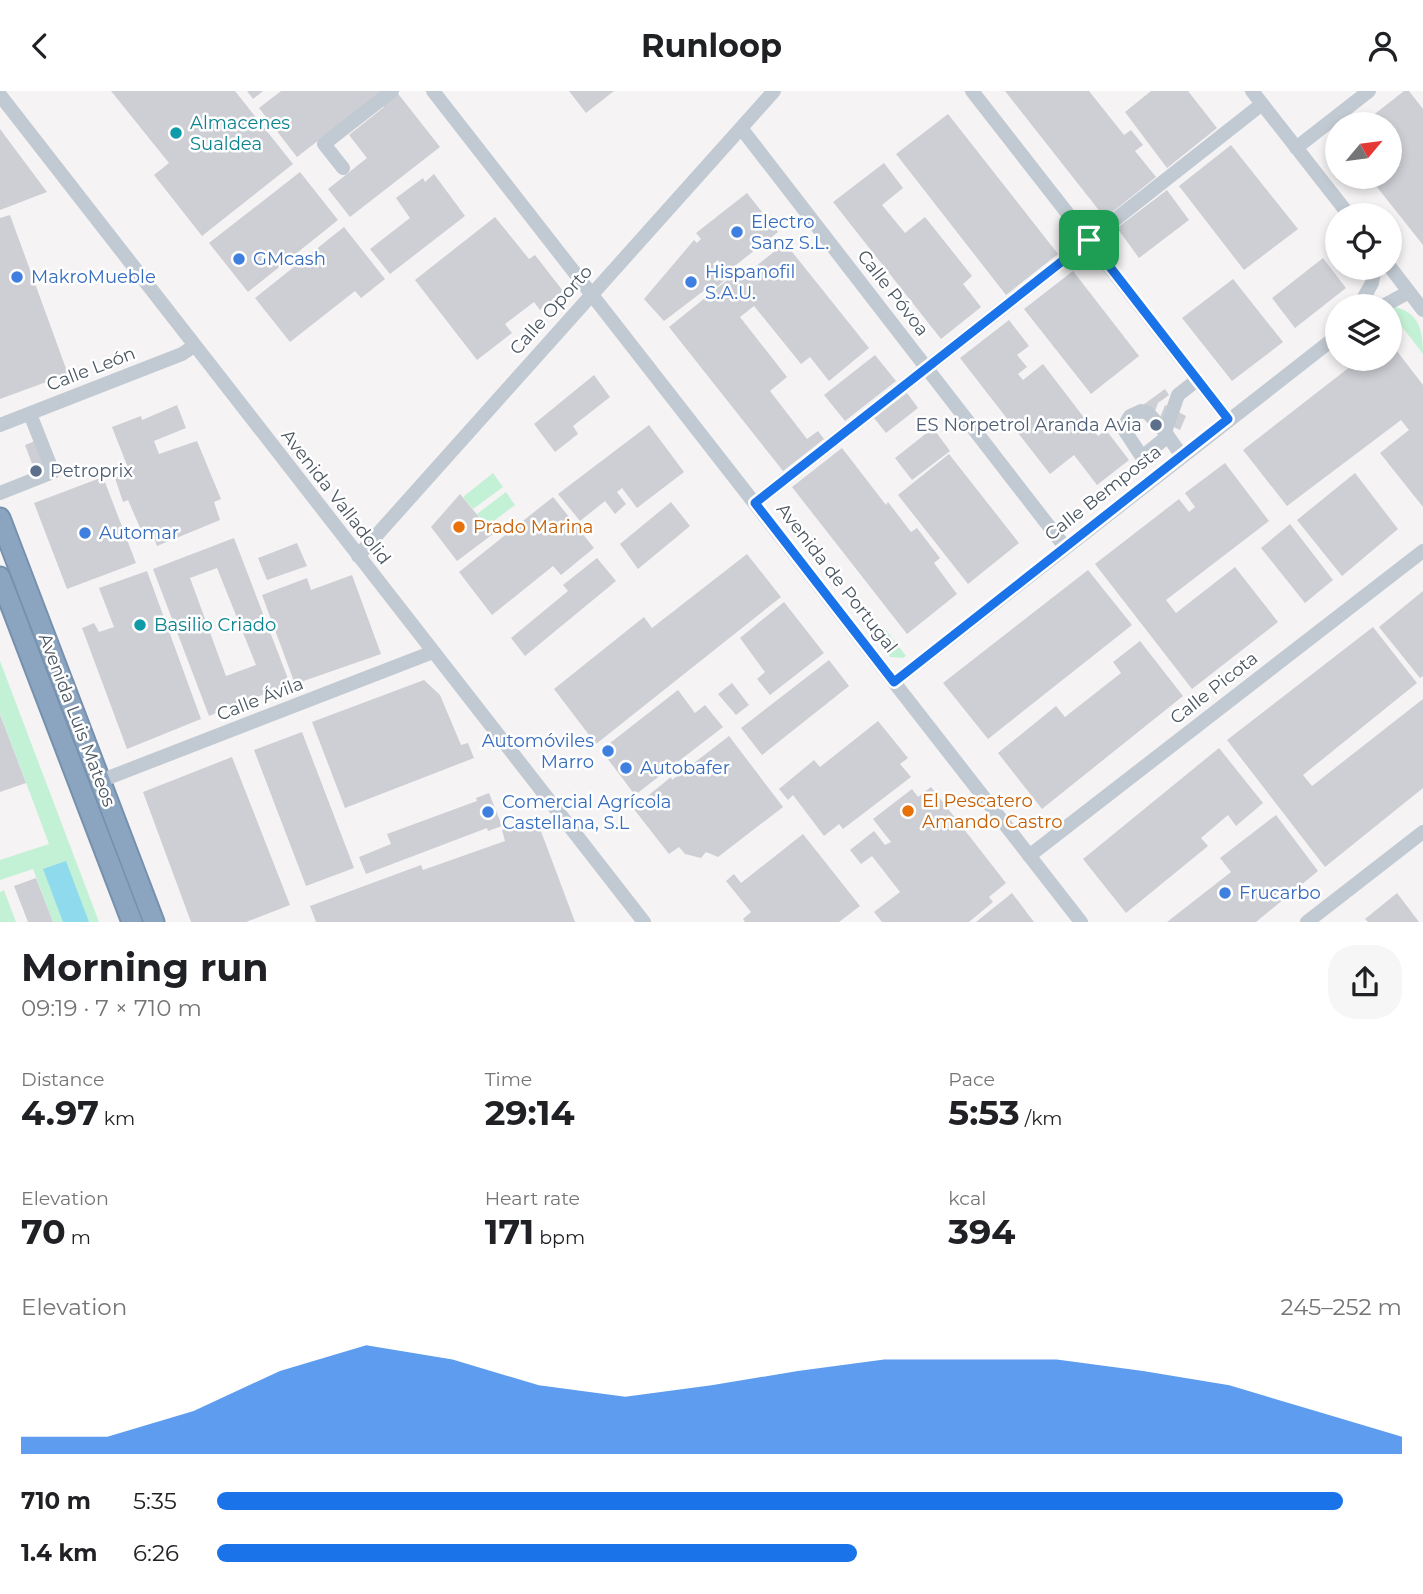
<!DOCTYPE html>
<html lang="en">
<head>
<meta charset="utf-8">
<style>
	:root { --surface:#fff; --page:#f6f6f6; --text:#202124; --muted:#757577; --accent:#1a73e8 }
	body { margin:0; font-family:Montserrat,sans-serif; background:var(--page); color:var(--text); height:100vh; display:flex; flex-direction:column; font-size:26px; white-space:nowrap }
	* { box-sizing:border-box; margin:0 }
	p { font-size:23px; color:var(--muted) }
	.icon { flex:none; width:38px; height:38px; fill:none; stroke:currentColor; stroke-width:2; stroke-linecap:round; stroke-linejoin:round }
	.map { position:relative; height:831px; overflow:hidden }
	.panel { display:flex; flex-direction:column; background:var(--surface); flex:1 }
	.panel>* { flex:none }
	.needle { width:46px; rotate:61deg }
	.buttons { position:absolute; left:1325px; top:21px; display:grid; gap:14px }
	.buttons a { display:grid; place-items:center; width:77px; height:77px; border-radius:50%; background:var(--surface); box-shadow:0 4px 10px #0003; font-size:35px }
	.pin { position:absolute; display:grid; place-items:center; width:60px; height:60px; color:#fff; margin:-30px; border-radius:14px; box-shadow:0 4px 10px #0006 }
	.round { display:grid; place-items:center; flex:none; width:74px; height:74px; border-radius:28px; background:var(--page) }
	.headline { display:flex; align-items:center; justify-content:space-between; height:119px; padding:0 21px }
	h1 { font-size:38px; font-weight:700; line-height:52px }
	.stats { display:grid; grid-template-columns:repeat(3,1fr); gap:10px; height:119px; padding:7px 21px }
	.stats div { display:grid; align-content:center }
	.stats b { font-size:35px; font-weight:700 }
	.stats small { font-size:19px; font-weight:400 }
	.stats p { font-size:19px }
	.chart { height:196px; padding:14px 21px }
	.chart p { display:flex; justify-content:space-between }
	.chart svg { width:100%; height:126px; margin-top:7px; fill:var(--accent); opacity:.7 }
	ul { padding:0 21px; list-style:none; font-size:23px }
	li { display:grid; grid-template-columns:112px 84px 1fr; align-items:center; height:52px }
	li i { height:18px; border-radius:9px; background:var(--accent) }
	header { display:flex; justify-content:space-between; align-items:center; height:91px; padding:0 21px; background:var(--surface); font-size:32px; font-weight:700 }
	.map>svg:first-child { display:block }
	.green { fill:#c3f1d5 }
	.water { fill:#90daee }
	.building { fill:#cdcfd5; fill-rule:evenodd }
	.lines { fill:none; stroke-linecap:round; stroke-linejoin:round }
	.highway-casing { stroke:#7690ad; stroke-width:23 }
	.minor { stroke:#c1cad2; stroke-width:14 }
	.highway { stroke:#8ba5c1; stroke-width:19 }
	.route-casing { stroke:#fff; stroke-width:14 }
	.route { stroke:#1a73e8; stroke-width:9 }
	.culture-dot { fill:#0f9aa8; stroke:#fff; stroke-width:2.5 }
	.shop-dot { fill:#3f7fe0; stroke:#fff; stroke-width:2.5 }
	.service-dot { fill:#5c6f8a; stroke:#fff; stroke-width:2.5 }
	.food-dot { fill:#e8710a; stroke:#fff; stroke-width:2.5 }
	.labels { text-anchor:middle; dominant-baseline:central; stroke-width:5; stroke-linejoin:round; paint-order:stroke }
	.culture-label { font-size:18px; fill:#0d838f; stroke:#fff; text-anchor:start }
	.shop-label { font-size:18px; fill:#366cbe; stroke:#fff; text-anchor:start }
	.street-label { font-size:18px; fill:#4a5661; stroke:#fff }
	.service-label { font-size:18px; fill:#4e5e75; stroke:#fff; text-anchor:end }
	.food-label { font-size:18px; fill:#c56008; stroke:#fff; text-anchor:start }
</style>
</head>
<body>
<header><svg class="icon" aria-label="back" viewBox="0 0 24 24"><path d="M15 5l-7 7 7 7"/></svg>Runloop<svg class="icon" aria-label="person" viewBox="0 0 24 24"><circle cx="12" cy="8" r="4"/><path d="M4 21q1-7 8-7t8 7"/></svg></header>
<div class="map">
<svg width="1423" height="831" viewBox="0 0 1423 831">
	<rect width="100%" height="100%" fill="#f5f3f3"/>
	<!-- green -->
	<path class="green" d="M1395,216C1420,222 1423,241 1423,263L1390,220Z
		M493,382L503,396L473,418L463,406Z
		M506,401L515,414L487,435L477,423Z
		M886,539L906,565L903,567L890,566L876,546Z
		M0,570L99,831H53L33,778L0,789V769L49,753L0,622Z
		M4,799L16,831H0V801Z"/>
	<!-- water -->
	<path class="water" d="M66,770L89,831H63L43,778Z"/>
	<!-- building -->
	<path class="building" d="M111,0H235L293,73L202,145L154,84L169,72Z
		M247,0H263L253,8Z
		M281,0H396L440,56L350,126L328,98L367,67L349,44L384,16L376,5L297,66L259,17Z
		M569,0H614L586,22Z
		M1005,0H1089L1124,44L1131,39L1143,54L1135,60L1156,86L1105,127Z
		M1151,0H1188L1217,37L1167,77L1125,21Z
		M1404,0H1409L1423,18V154L1369,86H1390V33H1362Z
		M948,23L1058,163L1006,204L896,63Z
		M0,38L47,101L0,119Z
		M1231,54L1298,138L1244,179L1179,95Z
		M884,72L903,97L882,114L905,142L925,126L972,185L963,193L981,216L941,248L833,111Z
		M300,81L338,129L248,201L209,152Z
		M434,83L465,125L390,183L370,158L410,127L396,107L423,87L425,91Z
		M1167,99L1189,129L1139,167L1117,137Z
		M747,102L778,141L727,181L718,169L713,173L725,189L717,196L714,192L664,230L644,208L694,149L697,152L701,148L696,142Z
		M10,124L68,283L0,308V127Z
		M495,126L529,168L535,164L563,200L540,219L534,211L505,233L512,242L477,269L415,189Z
		M344,136L385,188L361,207L355,200L290,251L255,207Z
		M785,152L869,257L829,290L810,266L801,273L754,215L740,226L787,286L770,300L807,348L818,340L824,348L783,380L669,236L736,182L741,187Z
		M1323,167L1346,197L1295,237L1272,207Z
		M1073,180L1139,265L1091,303L1024,218Z
		M1233,188L1283,251L1232,290L1182,227Z
		M1009,229L1029,255L1017,264L1027,276L1018,283L1023,289L1043,273L1098,345L1106,339L1129,369L1097,394L1074,364L1050,383L960,267Z
		M1390,251L1423,294V416L1380,362L1409,339L1401,329L1287,415L1243,359L1360,268H1390Z
		M875,264L896,290L845,330L824,304Z
		M594,284L610,306L573,335L578,343L555,361L534,333Z
		M1165,298L1169,304L1158,312L1154,323L1143,314Z
		M907,302L918,317L886,342L874,327Z
		M177,314L186,337L154,350L159,363L197,350L221,408L214,411L220,429L157,455L150,436L141,439L128,409L123,411L115,387L130,382L112,336L141,325L142,329Z
		M1165,314L1186,325L1180,339L1159,329Z
		M649,334L684,381L637,417L622,397L617,401L626,413L615,423L605,410L580,430L558,403Z
		M933,337L950,360L912,389L895,367Z
		M35,350L44,374L34,378L25,354Z
		M842,357L886,414L888,411L911,441L917,437L940,467L934,472L957,503L907,543L792,396Z
		M949,363L1019,452L968,493L898,404Z
		M1225,372L1269,430L1166,509L1176,522L1235,476L1278,531L1192,598L1095,473L1179,408L1189,421L1195,416L1185,402Z
		M1355,382L1398,438L1342,485L1297,429Z
		M103,386L136,472L67,498L34,412Z
		M460,403L493,443L457,470L431,436Z
		M553,406L594,457L561,484L553,475L492,524L459,481Z
		M671,411L690,435L638,478L620,453Z
		M1290,433L1333,489L1305,512L1261,457Z
		M234,447L290,593L209,625L153,478ZM217,477L256,574L226,585L190,487Z
		M297,452L307,475L267,489L258,467Z
		M747,463L781,506L596,653L554,598L644,526L652,537Z
		M597,467L616,490L525,565L511,547L568,500L563,494Z
		M1088,479L1132,534L988,648L943,592Z
		M147,480L201,628L127,658L82,537L94,532L99,541L114,536L99,497Z
		M352,484L381,563L295,593L262,504L307,487L311,499Z
		M1423,500V585L1420,587L1379,536Z
		M784,511L824,562L770,604L757,588L765,581L740,547Z
		M1373,536L1417,592L1303,684L1312,695L1423,608V697L1325,776L1227,649Z
		M1140,550L1183,605L1042,718L998,662L1056,615L1065,626L1121,582L1113,571Z
		M829,569L849,595L762,664L741,637Z
		M424,589L440,604L461,654L468,652L474,667L345,717L312,631Z
		M732,592L749,614L736,624L718,603Z
		M678,599L695,622L705,614L723,636L635,704L601,659Z
		M0,623L26,692L0,701Z
		M878,630L908,667L900,673L911,686L843,738L839,733L824,745L793,704L788,709L779,698L814,669L820,676Z
		M302,641L354,777L306,795L254,659Z
		M729,645L783,716L718,766L706,761L701,767L685,763L679,756L669,763L633,717L671,686L672,689Z
		M1219,657L1263,712L1236,735L1228,724L1201,747L1208,755L1126,822L1083,768Z
		M232,666L290,814L246,831H191L143,701Z
		M931,696L1006,792L989,806L993,811L969,831H882L874,821L900,801L872,765L861,773L850,759L874,740L885,754L891,751L873,728L912,698L918,706Z
		M489,702L502,735L488,740L487,737L366,783L359,766L391,753L387,743L477,710L476,707Z
		M1276,724L1318,780L1256,831H1167L1231,781L1220,767Z
		M536,727L575,831H316L310,815L421,774L423,779L505,750L502,739Z
		M803,743L860,815L839,831H745L743,828L751,821L726,790L734,783L741,792Z
		M36,787L53,831H28L14,795Z
		M1012,802L1034,831H976Z
		M1397,802L1419,831H1368L1365,828Z"/>
	<g class="lines">
		<!-- highway casing -->
		<g class="highway-casing">
			<path id="highway" d="M0,427L154,831
				M0,486L132,831"/>
		</g>
		<!-- minor -->
		<path class="minor" d="M433,0L1081,831
			M972,0L1228,328
			M1252,0L1349,124
			M0,4L644,831
			M741,37L1065,456
			M1296,57L1369,0
			M343,77L324,53L392,0
			M1390,176L1423,219
			M1359,215L1372,192L1375,177
			M1383,215L1409,201
			M0,334L182,263L194,255
			M1165,341L1148,322L1141,320L1130,325L1123,337L1142,366L1168,345
			M1182,365L1165,341L1178,304L1197,289
			M0,402L53,381L30,323
			M755,412L1262,13
			M358,465L774,0
			M894,591L1337,245
			M100,690L433,561
			M1029,765L1423,460
			M1307,831L1423,741"/>
		<!-- highway -->
		<use href="#highway" class="highway"/>
	</g>
	<g class="lines">
		<!-- route casing -->
		<g class="route-casing">
			<path id="route" d="M1089,149L1228,328L894,591L755,412Z"/>
		</g>
		<!-- route -->
		<use href="#route" class="route"/>
	</g>
	<!-- markers -->
	<g class="culture-dot">
		<circle cx="176" cy="42" r="7"/>
		<circle cx="140" cy="534" r="7"/>
	</g>
	<g class="shop-dot">
		<circle cx="737" cy="141" r="7"/>
		<circle cx="239" cy="168" r="7"/>
		<circle cx="17" cy="186" r="7"/>
		<circle cx="691" cy="191" r="7"/>
		<circle cx="85" cy="442" r="7"/>
		<circle cx="608" cy="660" r="7"/>
		<circle cx="626" cy="677" r="7"/>
		<circle cx="488" cy="721" r="7"/>
		<circle cx="1225" cy="802" r="7"/>
	</g>
	<g class="service-dot">
		<circle cx="1156" cy="334" r="7"/>
		<circle cx="36" cy="380" r="7"/>
	</g>
	<g class="food-dot">
		<circle cx="459" cy="436" r="7"/>
		<circle cx="908" cy="720" r="7"/>
	</g>
	<g class="labels">
		<!-- culture labels -->
		<g class="culture-label">
			<text x="190" y="32">Almacenes<tspan x="190" dy="21">Sualdea</tspan></text>
			<text x="154" y="534">Basilio Criado</text>
		</g>
		<!-- shop labels -->
		<g class="shop-label">
			<text x="751" y="131">Electro<tspan x="751" dy="21">Sanz S.L.</tspan></text>
			<text x="253" y="168">GMcash</text>
			<text x="705" y="181">Hispanofil<tspan x="705" dy="21">S.A.U.</tspan></text>
			<text x="31" y="186">MakroMueble</text>
			<text x="99" y="442">Automar</text>
			<text x="594" y="650" text-anchor="end">Automóviles<tspan x="594" dy="21">Marro</tspan></text>
			<text x="640" y="677">Autobafer</text>
			<text x="502" y="711">Comercial Agrícola<tspan x="502" dy="21">Castellana, S.L</tspan></text>
			<text x="1239" y="802">Frucarbo</text>
		</g>
		<!-- street labels -->
		<g class="street-label">
			<text transform="translate(893 202) rotate(52)">Calle Póvoa</text>
			<text transform="translate(551 219) rotate(-48)">Calle Oporto</text>
			<text transform="translate(91 278) rotate(-21)">Calle León</text>
			<text transform="translate(1103 402) rotate(-38)">Calle Bemposta</text>
			<text transform="translate(336 406) rotate(52)">Avenida Valladolid</text>
			<text transform="translate(837 487) rotate(52)">Avenida de Portugal</text>
			<text transform="translate(1214 597) rotate(-38)">Calle Picota</text>
			<text transform="translate(260 608) rotate(-21)">Calle Ávila</text>
			<text transform="translate(77 629) rotate(69)">Avenida Luis Mateos</text>
		</g>
		<!-- service labels -->
		<g class="service-label">
			<text x="1142" y="334">ES Norpetrol Aranda Avia</text>
			<text x="50" y="380" text-anchor="start">Petroprix</text>
		</g>
		<!-- food labels -->
		<g class="food-label">
			<text x="473" y="436">Prado Marina</text>
			<text x="922" y="710">El Pescatero<tspan x="922" dy="21">Amando Castro</tspan></text>
		</g>
	</g>
</svg>
<div class="buttons">
<a><svg class="needle" viewBox="-14 -14 28 28"><path d="M0-13l5 13h-10z" fill="#e53935"/><path d="M0 13l5-13h-10z" fill="#757577"/></svg></a>
<a><svg class="icon" aria-label="locate" viewBox="0 0 24 24"><circle cx="12" cy="12" r="6"/><path d="M12 2v4M12 18v4M2 12h4M18 12h4"/></svg></a>
<a><svg class="icon" aria-label="layers" viewBox="0 0 24 24"><path d="M12 4l9 5-9 5-9-5zM3 14l9 5 9-5"/></svg></a>
</div>
<div class="pin" style="left:1089px;top:149px;background:#1e9e55"><svg class="icon" aria-label="arrive" viewBox="0 0 24 24"><path d="M6 21V4h12l-3 4 3 4H6"/></svg></div>
</div>
<section class="panel">
<div class="headline"><div><h1>Morning run</h1><p>09:19 · 7 × 710 m</p></div><a class="round"><svg class="icon" aria-label="share" viewBox="0 0 24 24"><path d="M12 15V3M7 8l5-5 5 5M5 13v7h14v-7"/></svg></a></div>
<div class="stats">
<div><p>Distance</p><b>4.97<small> km</small></b></div>
<div><p>Time</p><b>29:14</b></div>
<div><p>Pace</p><b>5:53<small> /km</small></b></div>
</div>
<div class="stats">
<div><p>Elevation</p><b>70<small> m</small></b></div>
<div><p>Heart rate</p><b>171<small> bpm</small></b></div>
<div><p>kcal</p><b>394</b></div>
</div>
<div class="chart"><p><span>Elevation</span>245–252 m</p>
<svg viewBox="0 0 160 44" preserveAspectRatio="none"><path d="M0 44V38L10 38L20 29L30 15L40 6L50 11L60 20L70 24L80 20L90 15L100 11L110 11L120 11L130 15L140 20L150 29L160 38V44z"/></svg>
</div>
<ul>
<li><b>710 m</b>5:35<i style="width:95%"></i></li>
<li><b>1.4 km</b>6:26<i style="width:54%"></i></li>
</ul>
</section>
</body>
</html>
